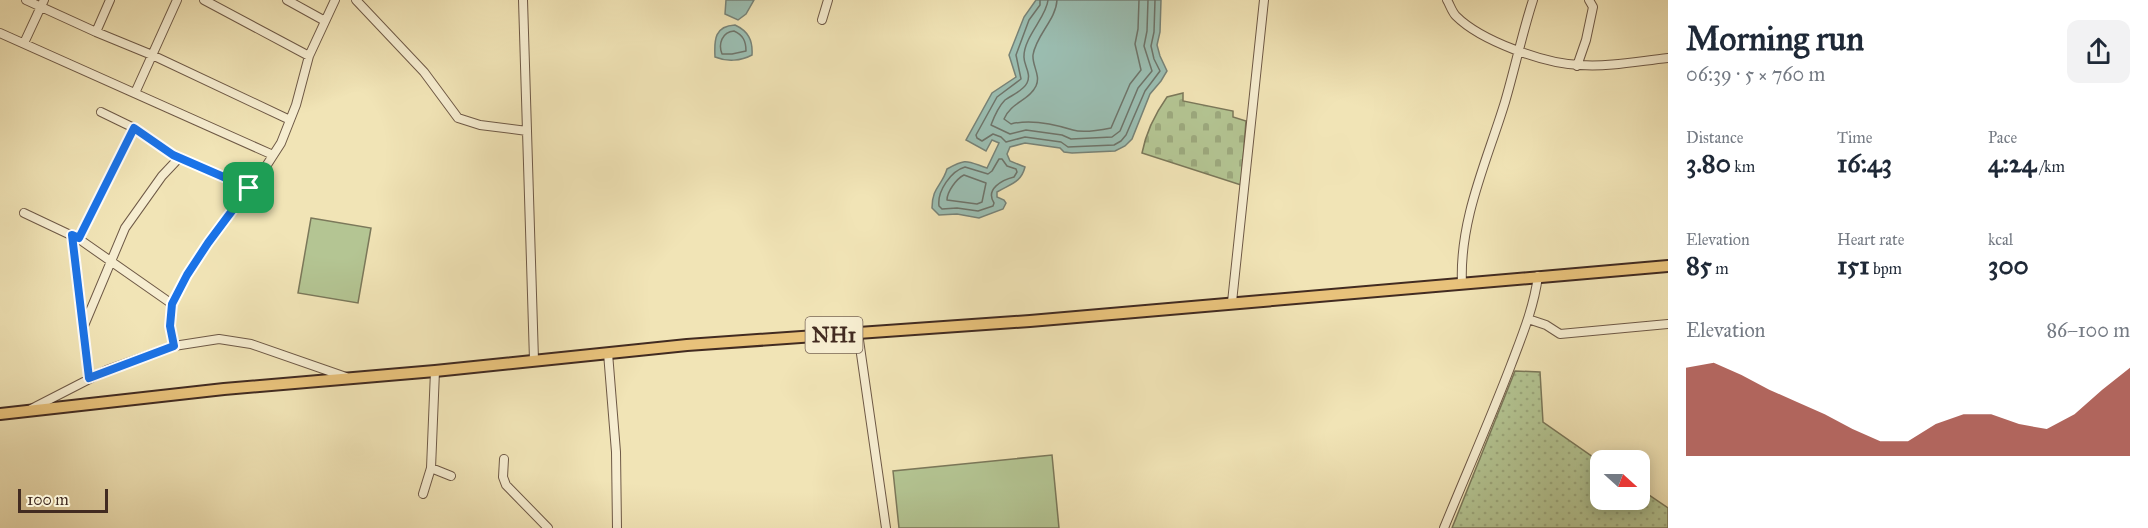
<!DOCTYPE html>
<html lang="en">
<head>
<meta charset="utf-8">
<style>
	:root { --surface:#fff; --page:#f2f2f3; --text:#1f2937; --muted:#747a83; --accent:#8f2418 }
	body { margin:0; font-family:"IM FELL Great Primer",serif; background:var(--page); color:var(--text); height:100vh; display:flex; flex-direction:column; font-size:22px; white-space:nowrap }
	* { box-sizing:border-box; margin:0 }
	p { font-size:20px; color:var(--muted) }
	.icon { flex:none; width:33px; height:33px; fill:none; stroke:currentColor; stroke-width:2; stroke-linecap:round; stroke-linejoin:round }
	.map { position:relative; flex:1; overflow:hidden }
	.side { display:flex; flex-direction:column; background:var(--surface); width:480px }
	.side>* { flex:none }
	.needle { width:39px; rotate:111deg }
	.fabs { position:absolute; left:1590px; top:450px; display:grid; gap:12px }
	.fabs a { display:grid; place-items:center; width:60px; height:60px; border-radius:12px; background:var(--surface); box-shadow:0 3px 15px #0003; font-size:30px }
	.scale { position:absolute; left:18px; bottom:15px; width:90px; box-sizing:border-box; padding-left:6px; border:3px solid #422b21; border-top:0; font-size:16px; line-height:21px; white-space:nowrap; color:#422b21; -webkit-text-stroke:4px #f6edd0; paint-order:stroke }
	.pin { position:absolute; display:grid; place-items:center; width:51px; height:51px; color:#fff; margin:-26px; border-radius:12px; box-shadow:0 3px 9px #0006 }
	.round { display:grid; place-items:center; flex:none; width:63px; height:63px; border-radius:12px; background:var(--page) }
	.summary { display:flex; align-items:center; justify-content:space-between; height:102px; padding:0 18px }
	h1 { font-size:33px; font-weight:800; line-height:45px }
	.stats { display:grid; grid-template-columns:repeat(3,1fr); gap:9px; height:102px; padding:6px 18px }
	.stats div { display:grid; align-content:center }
	.stats b { font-size:26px; font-weight:800 }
	.stats small { font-size:16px; font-weight:400 }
	.stats p { font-size:16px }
	.chart { height:168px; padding:12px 18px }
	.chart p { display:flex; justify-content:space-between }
	.chart svg { width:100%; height:108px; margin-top:6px; fill:var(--accent); opacity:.7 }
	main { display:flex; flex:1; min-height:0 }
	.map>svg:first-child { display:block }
	.grass { fill:url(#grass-dots); stroke:#7b785a; stroke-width:1.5 }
	.cemetery { fill:url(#cemetery-stones); stroke:#7b785a; stroke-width:1.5 }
	.pitch { fill:#b4c593; stroke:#7b785a; stroke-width:1.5 }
	.water { fill:#9bbeb2; stroke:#778378; stroke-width:1.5 }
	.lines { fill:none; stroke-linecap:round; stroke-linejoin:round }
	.shore { stroke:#6e746a; stroke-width:1.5 }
	.minor-casing { stroke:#6e5946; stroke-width:10 }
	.highway-casing { stroke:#422b21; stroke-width:14 }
	.minor { stroke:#f6edd0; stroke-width:8 }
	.highway { stroke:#e8c27b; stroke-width:10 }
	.route-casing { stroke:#fff; stroke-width:12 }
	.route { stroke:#1a73e8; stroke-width:8 }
	.labels { text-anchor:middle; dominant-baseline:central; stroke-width:5; stroke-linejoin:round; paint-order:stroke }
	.shield { fill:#f6edd0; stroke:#786556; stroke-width:1.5 }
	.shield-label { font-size:21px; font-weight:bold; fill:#422b21 }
</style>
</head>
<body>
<main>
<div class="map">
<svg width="1668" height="528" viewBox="0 0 1668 528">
	<defs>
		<pattern id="grass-dots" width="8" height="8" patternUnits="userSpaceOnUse" patternTransform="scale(1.5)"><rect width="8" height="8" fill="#b4c593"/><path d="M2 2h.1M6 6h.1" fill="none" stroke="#9ca97e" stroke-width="1.8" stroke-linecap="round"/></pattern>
		<pattern id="cemetery-stones" width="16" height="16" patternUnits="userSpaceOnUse" patternTransform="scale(1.5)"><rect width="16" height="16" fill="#b4c593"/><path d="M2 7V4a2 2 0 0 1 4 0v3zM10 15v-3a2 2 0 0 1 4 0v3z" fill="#9ca97e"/></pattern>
	</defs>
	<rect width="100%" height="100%" fill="#f1e4b6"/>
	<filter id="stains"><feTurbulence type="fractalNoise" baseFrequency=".00333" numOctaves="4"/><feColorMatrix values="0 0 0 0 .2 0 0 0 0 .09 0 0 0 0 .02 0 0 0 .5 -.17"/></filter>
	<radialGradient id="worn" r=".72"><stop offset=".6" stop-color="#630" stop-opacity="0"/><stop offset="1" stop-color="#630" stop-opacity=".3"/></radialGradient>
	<!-- grass -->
	<path class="grass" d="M1515,371L1540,372L1543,422L1600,462V500H1640V489L1668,508V528H1452Z"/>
	<!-- cemetery -->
	<path class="cemetery" d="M1183,93V101L1233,111V117L1246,121L1241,185L1142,153C1146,132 1155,114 1167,97Z"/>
	<!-- pitch -->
	<path class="pitch" d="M311,218L371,228L358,303L298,293Z
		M1052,455L1059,528H899L893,471Z"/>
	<!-- water -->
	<path class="water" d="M726,0H754L746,14L738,20L725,14Z
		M1036,0H1161L1160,32L1157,45L1160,56L1167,71L1161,81L1150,94L1132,139L1125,146L1115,151L1072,153L1064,152L1060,148L1025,143L1010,147L1007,154L1010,161L1025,167C1021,183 1010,184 997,192V197L1004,200L1006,203L1003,209L979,218L957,214L939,215L932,208C932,187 942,186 947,169C967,158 966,161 987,168L999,143L992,140L986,151L966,140L992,93L1016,77L1009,55L1024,17Z
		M735,25C748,31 753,40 752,55C741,61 727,62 715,57C714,39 715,26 735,25Z"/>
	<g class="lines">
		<!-- shore -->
		<path class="shore" d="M1040,0V5L1029,20L1016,55L1021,79L997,97L976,135L977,138L982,141L993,134L1001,137L1006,142L1025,137L1061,142L1068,147L1114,145L1121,141L1126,135L1145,91L1160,71L1154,59L1151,46L1154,32L1155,0
			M1048,0C1047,16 1024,37 1024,56C1023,65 1032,73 1027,83C1023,91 1012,95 1005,100C999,106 994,117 991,125L1010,134L1026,130L1062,135L1071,139L1112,137L1120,131L1138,88L1152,71L1144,46L1147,31L1148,0
			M1057,0C1056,20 1036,35 1033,55C1032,66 1041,75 1036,86C1029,101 1011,102 1004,119L1011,124C1030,119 1054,124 1073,130C1082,133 1101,130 1111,128L1130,84L1141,70L1135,44L1138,29L1139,0
			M734,31C743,35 746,41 746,51L732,54H722C718,44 722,32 734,31Z
			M999,159H1002L1007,166L1016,169L1017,172L1014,177C1002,180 985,189 994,203L993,206L978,211L957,208L942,209L939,206C937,191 951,171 965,167L988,174L992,171Z
			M964,175L986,183L982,202L977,204L947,200C947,192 956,179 964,175Z"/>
		<!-- minor casing -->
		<g class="minor-casing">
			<path id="minor" d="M26,0L96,32L152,55L290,120
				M204,0L309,56
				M287,0L325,21
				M356,0L424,72L458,118L480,125L527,131
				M523,0L534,360
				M1447,0C1450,5 1452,12 1456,16C1481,41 1545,64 1580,65C1610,67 1639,61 1668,58
				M822,20L828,0
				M96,32L110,0
				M0,33L273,155
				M24,43L44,0
				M1577,66L1586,40L1593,7L1589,0
				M135,93L177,0
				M101,112L134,128L173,155L249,188
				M24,213L79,239L172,304
				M72,235L89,378
				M79,239L134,128
				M1462,284C1459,220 1487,161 1505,102C1515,68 1522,34 1533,0
				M1232,302L1264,0
				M1528,319L1546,325L1560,334L1668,324
				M83,328L125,228L162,176L179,158
				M858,333L886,528
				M174,346L170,326L172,304L187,275L208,243L263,171L281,143L296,105L309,56L335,0
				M608,353L616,452L617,528
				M31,409L107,370L174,346L219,339L251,344L346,377
				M504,459L503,477L506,485L548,528
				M431,468L451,476
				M423,494L431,468L435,371
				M1444,528C1466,474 1490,420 1511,365C1522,336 1534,307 1538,276"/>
		</g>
		<!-- highway casing -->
		<g class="highway-casing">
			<path id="highway" d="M0,414L224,389L435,371L687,345L1030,321L1668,266"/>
		</g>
		<!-- minor -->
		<use href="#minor" class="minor"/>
		<!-- highway -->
		<use href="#highway" class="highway"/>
	</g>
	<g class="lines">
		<!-- route casing -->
		<g class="route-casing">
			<path id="route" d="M134,128L173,155L249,188L208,243L187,275L172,304L170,326L174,346L89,378L72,235L79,238Z"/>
		</g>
		<!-- route -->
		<use href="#route" class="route"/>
	</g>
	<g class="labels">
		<!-- shield labels -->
		<rect class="shield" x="805.5" y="317" width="57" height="36" rx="4.5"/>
		<g class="shield-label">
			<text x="834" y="335">NH1</text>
		</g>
	</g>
	<rect width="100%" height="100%" filter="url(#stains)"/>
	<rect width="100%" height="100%" fill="url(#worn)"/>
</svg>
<div class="fabs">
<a><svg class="needle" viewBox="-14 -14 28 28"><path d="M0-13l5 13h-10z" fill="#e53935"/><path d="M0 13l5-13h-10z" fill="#747a83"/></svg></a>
</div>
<div class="scale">100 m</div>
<div class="pin" style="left:249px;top:188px;background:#1e9e55"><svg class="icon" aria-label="arrive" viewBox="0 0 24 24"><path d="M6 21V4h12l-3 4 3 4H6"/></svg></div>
</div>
<section class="side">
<div class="summary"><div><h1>Morning run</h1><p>06:39 · 5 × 760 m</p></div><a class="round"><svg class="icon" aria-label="share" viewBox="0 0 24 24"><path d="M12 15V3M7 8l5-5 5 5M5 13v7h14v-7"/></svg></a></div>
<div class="stats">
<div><p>Distance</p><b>3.80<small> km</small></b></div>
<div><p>Time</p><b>16:43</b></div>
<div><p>Pace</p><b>4:24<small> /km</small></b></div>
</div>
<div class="stats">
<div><p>Elevation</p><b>85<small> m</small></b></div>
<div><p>Heart rate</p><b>151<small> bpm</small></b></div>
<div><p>kcal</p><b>300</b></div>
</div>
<div class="chart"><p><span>Elevation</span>86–100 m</p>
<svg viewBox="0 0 160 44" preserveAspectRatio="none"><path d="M0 44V8L10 6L20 11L30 17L40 22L50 27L60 33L70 38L80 38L90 31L100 27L110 27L120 31L130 33L140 27L150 17L160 8V44z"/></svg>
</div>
</section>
</main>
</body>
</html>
